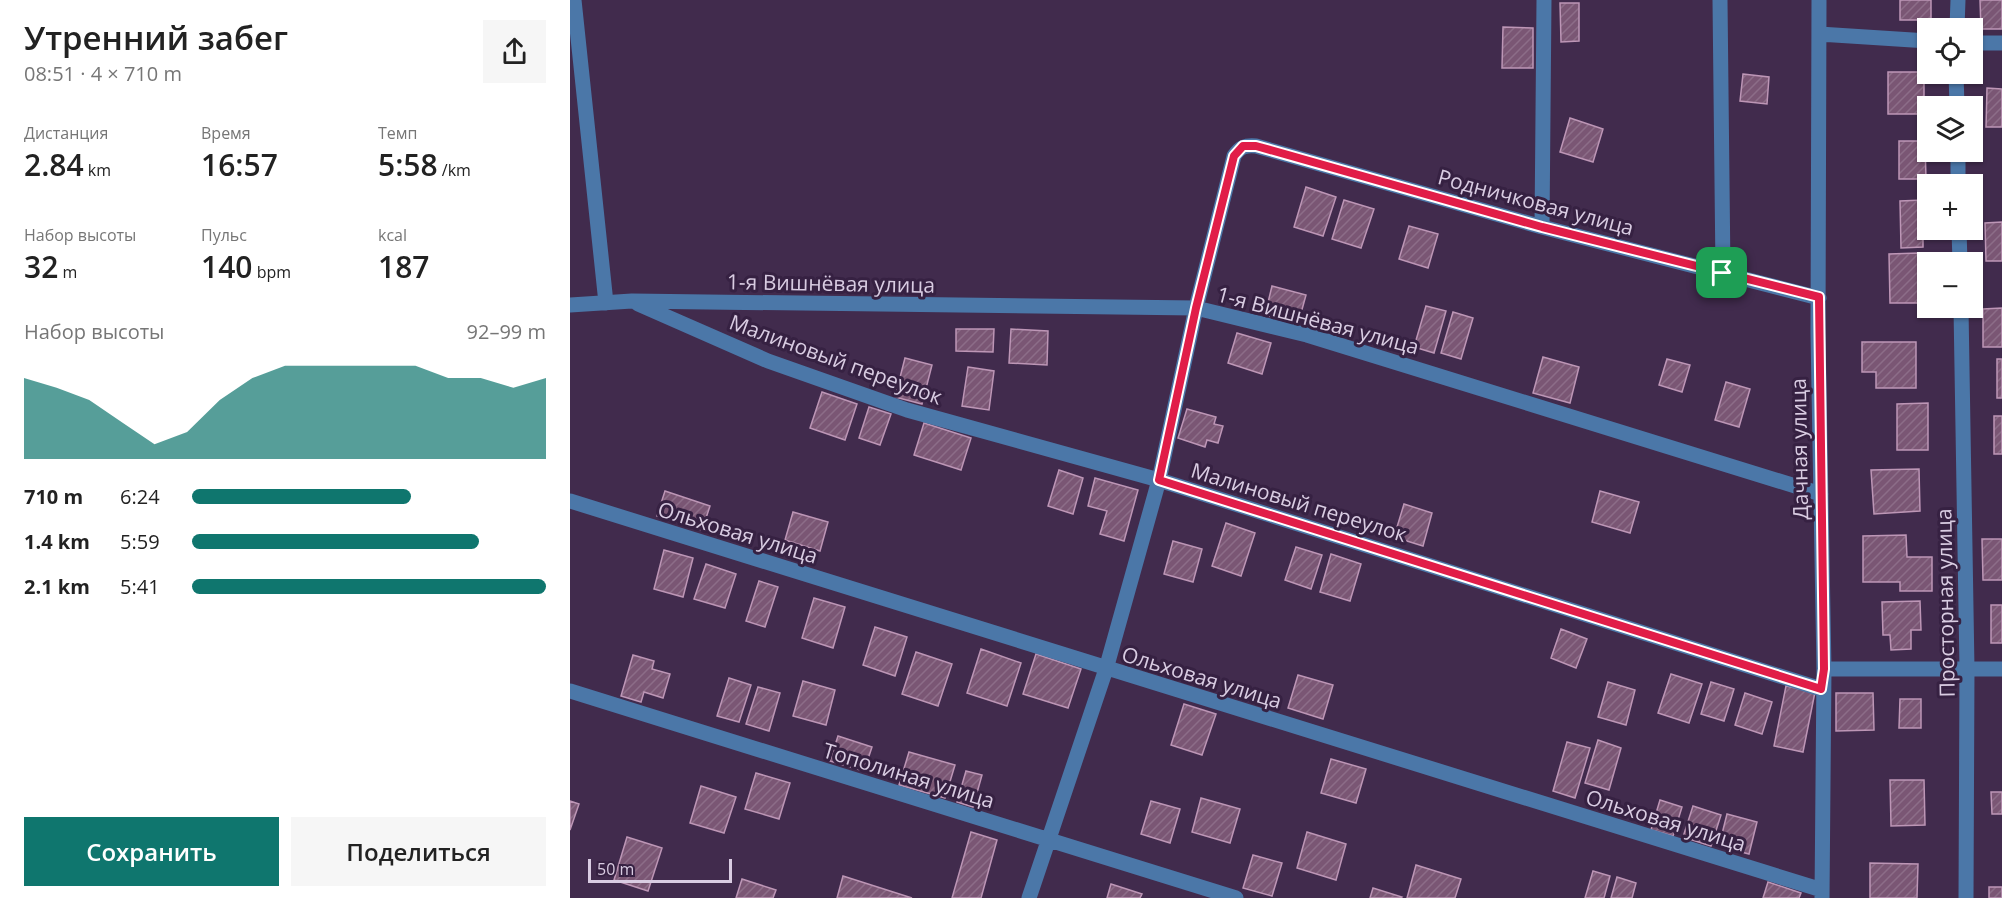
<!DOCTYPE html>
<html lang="ru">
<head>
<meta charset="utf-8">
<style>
	:root { --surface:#fff; --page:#f6f6f6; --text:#222; --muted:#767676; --accent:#0f766e }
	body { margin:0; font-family:"Open Sans",sans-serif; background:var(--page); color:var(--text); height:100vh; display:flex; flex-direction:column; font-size:22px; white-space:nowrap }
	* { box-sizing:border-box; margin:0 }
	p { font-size:20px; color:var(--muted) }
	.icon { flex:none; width:33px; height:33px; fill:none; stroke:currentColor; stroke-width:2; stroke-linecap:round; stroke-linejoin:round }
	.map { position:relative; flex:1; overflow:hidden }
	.drawer { display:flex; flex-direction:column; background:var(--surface); width:570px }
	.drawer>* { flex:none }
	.tools { position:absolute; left:1347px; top:18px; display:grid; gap:12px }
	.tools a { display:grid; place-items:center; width:66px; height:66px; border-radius:0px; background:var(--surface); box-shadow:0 2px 4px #0004; font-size:30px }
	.scale { position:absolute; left:18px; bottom:15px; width:144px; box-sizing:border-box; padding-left:6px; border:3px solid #d9cce2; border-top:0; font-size:16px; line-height:21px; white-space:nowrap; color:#d9cce2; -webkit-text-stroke:4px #362142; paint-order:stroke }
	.pin { position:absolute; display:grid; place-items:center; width:51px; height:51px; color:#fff; margin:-26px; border-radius:12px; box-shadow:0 3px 9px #0006 }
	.round { display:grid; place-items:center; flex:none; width:63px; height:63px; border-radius:0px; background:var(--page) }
	.headline { display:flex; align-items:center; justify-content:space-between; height:102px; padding:0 24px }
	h1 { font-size:33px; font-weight:600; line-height:45px }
	.metrics { display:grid; grid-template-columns:repeat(3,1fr); gap:9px; height:102px; padding:6px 24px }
	.metrics div { display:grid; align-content:center }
	.metrics b { font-size:30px; font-weight:600 }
	.metrics small { font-size:16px; font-weight:400 }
	.metrics p { font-size:16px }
	.chart { height:168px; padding:12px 24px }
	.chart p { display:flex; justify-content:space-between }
	.chart svg { width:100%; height:108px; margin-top:6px; fill:var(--accent); opacity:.7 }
	.primary-button { display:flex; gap:12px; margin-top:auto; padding:12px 24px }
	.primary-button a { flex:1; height:69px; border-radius:0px; background:var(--accent); color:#fff; font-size:24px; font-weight:600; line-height:69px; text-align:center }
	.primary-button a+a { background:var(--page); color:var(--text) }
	ul { padding:0 24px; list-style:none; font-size:20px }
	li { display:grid; grid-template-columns:96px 72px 1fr; align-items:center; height:45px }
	li i { height:15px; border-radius:8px; background:var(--accent) }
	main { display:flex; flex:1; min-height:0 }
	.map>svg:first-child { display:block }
	.building { fill:url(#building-hatch); stroke:#bd96b6; stroke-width:1.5 }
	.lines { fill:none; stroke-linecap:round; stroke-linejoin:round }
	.minor { stroke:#4b77a8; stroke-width:15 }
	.route-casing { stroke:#fff; stroke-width:12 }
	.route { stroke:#e11d48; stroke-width:8 }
	.labels { text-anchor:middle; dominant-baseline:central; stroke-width:6; stroke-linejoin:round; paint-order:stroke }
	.street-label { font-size:21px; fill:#d9cce2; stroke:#362142 }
</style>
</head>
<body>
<main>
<section class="drawer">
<div class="headline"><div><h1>Утренний забег</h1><p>08:51 · 4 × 710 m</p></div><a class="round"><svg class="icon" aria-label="share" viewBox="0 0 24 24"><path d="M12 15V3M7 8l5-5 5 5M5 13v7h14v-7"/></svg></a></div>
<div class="metrics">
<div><p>Дистанция</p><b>2.84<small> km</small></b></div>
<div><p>Время</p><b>16:57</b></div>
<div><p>Темп</p><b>5:58<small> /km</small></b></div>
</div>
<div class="metrics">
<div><p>Набор высоты</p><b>32<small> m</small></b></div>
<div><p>Пульс</p><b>140<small> bpm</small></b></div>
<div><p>kcal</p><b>187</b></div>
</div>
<div class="chart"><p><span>Набор высоты</span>92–99 m</p>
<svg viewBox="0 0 160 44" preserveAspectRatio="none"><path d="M0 44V11L10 15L20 20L30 29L40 38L50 33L60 20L70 11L80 6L90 6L100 6L110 6L120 6L130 11L140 11L150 15L160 11V44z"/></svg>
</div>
<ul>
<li><b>710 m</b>6:24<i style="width:62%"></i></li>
<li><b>1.4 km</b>5:59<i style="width:81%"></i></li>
<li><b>2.1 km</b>5:41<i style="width:100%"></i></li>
</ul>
<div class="primary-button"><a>Сохранить</a><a>Поделиться</a></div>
</section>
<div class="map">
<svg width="1432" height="898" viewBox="0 0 1432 898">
	<defs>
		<pattern id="building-hatch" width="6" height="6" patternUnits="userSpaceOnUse" patternTransform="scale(1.5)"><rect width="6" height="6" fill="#7a5674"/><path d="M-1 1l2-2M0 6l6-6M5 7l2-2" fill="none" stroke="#8c6d88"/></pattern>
	</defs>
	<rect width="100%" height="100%" fill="#412b4d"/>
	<!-- building -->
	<path class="building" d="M1330,0H1361V20H1330Z
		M1410,0H1432V29H1411Z
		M990,3H1009V41L991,42Z
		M933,27L963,28V68H932Z
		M1318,72H1354V114H1318Z
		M1173,74L1199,77L1197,104L1170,101Z
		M1417,88L1432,89V127H1416Z
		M1000,118L1033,129L1023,162L990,152Z
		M1329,141H1355L1356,179H1329Z
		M736,187L766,197L753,236L724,227Z
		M774,200L804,209L791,248L762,239Z
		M1353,200V247L1331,248L1330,201Z
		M1432,222V261H1416L1415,223Z
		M839,226L868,234L858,268L829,259Z
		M1348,253L1349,303H1320L1319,254Z
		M702,286L736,295L728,324L695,315Z
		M856,306L876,311L864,353L844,347Z
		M1432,308V347H1413V309Z
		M883,312L903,318L891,359L871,353Z
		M386,329H424L423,352L386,351Z
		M441,329L478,331L477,365L439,363Z
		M667,333L701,343L692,374L658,363Z
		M1292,342H1346V388H1306V372H1292Z
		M973,357L1009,367L1000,403L963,393Z
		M335,358L362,365L352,404L325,397Z
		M1097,359L1120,365L1112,392L1089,385Z
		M1427,359H1432V398H1427Z
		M398,367L424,371L419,410L392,406Z
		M1156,382L1180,389L1169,427L1145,420Z
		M252,392L287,404L275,440L240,428Z
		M1358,403V450H1327V404Z
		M299,407L321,414L310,445L289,438Z
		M617,409L646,417L644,424L653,426L648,443L637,440L635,447L608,438Z
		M1424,416H1432V454H1424Z
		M354,423L401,438L391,470L344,455Z
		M1349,469L1350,511L1304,514L1301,470Z
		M489,470L513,478L503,514L478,506Z
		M525,478L568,490L554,541L530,534L537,511L518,506Z
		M95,491L140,506L132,530L87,516Z
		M1030,491L1069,502L1060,533L1022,522Z
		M834,504L862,513L853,546L824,537Z
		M223,512L258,522L250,551L215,540Z
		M656,523L685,533L671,576L642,566Z
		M1336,535L1337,557H1362V591H1330V582H1293V536Z
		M1412,539H1432V580H1413Z
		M603,541L632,549L623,582L594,574Z
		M726,547L752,555L741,589L715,580Z
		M94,550L123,558L113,597L84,589Z
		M761,554L791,564L780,601L750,592Z
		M136,564L166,574L155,608L124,599Z
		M189,581L208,587L195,627L176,621Z
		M244,598L275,607L263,648L232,638Z
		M1350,601L1351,630H1341V649L1321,650L1320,635H1313L1312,602Z
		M1421,605H1432V643H1421Z
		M305,627L337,637L325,676L293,665Z
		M991,629L1017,639L1006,668L981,658Z
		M411,649L451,663L437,706L397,693Z
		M346,652L382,664L368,706L332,694Z
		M466,654L511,669L498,708L453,694Z
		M63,655L84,661L82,669L100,674L93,698L74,692L71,702L51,696Z
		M1101,674L1132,684L1119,723L1088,713Z
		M728,675L763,685L753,719L718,708Z
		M159,678L181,685L169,722L147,716Z
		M233,681L265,690L256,725L223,716Z
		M1038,682L1065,690L1056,725L1028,717Z
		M1141,682L1164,689L1154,721L1131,714Z
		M1216,686L1245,692L1233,752L1204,746Z
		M188,687L210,693L199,731L176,724Z
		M1175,693L1202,702L1192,734L1165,725Z
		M1266,693H1303L1304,730L1266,731Z
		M1330,699H1351V728H1329Z
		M614,704L646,714L632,755L601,745Z
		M268,736L302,747L294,771L260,761Z
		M1028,740L1051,748L1039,790L1015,783Z
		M997,742L1020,748L1005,798L983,791Z
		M339,752L385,765L375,798L329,785Z
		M761,759L796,769L786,803L751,793Z
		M396,771L412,775L403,807L387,802Z
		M186,773L220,783L209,819L175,809Z
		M1320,780H1354L1355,825L1321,826Z
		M131,786L166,797L154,833L120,823Z
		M1421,792H1432V814H1422Z
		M631,798L670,809L660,843L622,832Z
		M1090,800L1112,807L1103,836L1081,830Z
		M0,801L9,804L0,830Z
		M581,801L610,809L600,843L571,834Z
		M1123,806L1151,815L1141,846L1113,837Z
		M1157,814L1187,822L1179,854L1149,846Z
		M401,832L427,840L411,898H382Z
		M737,832L776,844L766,880L727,868Z
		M57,837L92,848L78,891L44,880Z
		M683,855L712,863L702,896L673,888Z
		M1300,863L1348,864L1347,898H1300Z
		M846,865L891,879L885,898H837Z
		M1023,871L1040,876L1034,898H1015Z
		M273,876L342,898H267Z
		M1047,877L1066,883L1062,898H1041Z
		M172,879L206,890L203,898H166Z
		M1198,882L1231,893L1229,898H1193Z
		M541,884L572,894L570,898H537Z
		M1419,887H1432V898H1419Z
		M803,888L832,897L831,898H800Z"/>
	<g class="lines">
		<!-- minor -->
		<path class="minor" d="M4,0L36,303
			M1150,0L1153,273
			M1249,0L1248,333L1254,669L1252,898
			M1387,28L1388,0
			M1249,34L1358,41
			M1402,43H1432
			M1386,74L1387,106
			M1388,152V184
			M972,227L974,0
			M1389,230L1390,262
			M68,304L198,361L337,410L589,480L1251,689
			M0,305L62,301L626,308L737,335L1251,494
			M1391,308L1397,669L1396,898
			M0,501L1252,890
			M1254,669H1432
			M0,691L666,898
			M459,898L536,669L589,480L626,308L664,156C670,147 675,145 686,146L972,227L1249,298"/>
	</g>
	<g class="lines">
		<!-- route casing -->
		<g class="route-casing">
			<path id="route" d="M673,146H686L972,227L1249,297L1254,669L1251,689L589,480L626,308L664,156Z"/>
		</g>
		<!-- route -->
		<use href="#route" class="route"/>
	</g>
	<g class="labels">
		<!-- street labels -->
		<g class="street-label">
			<text transform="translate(966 202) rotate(15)">Родничковая улица</text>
			<text transform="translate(261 283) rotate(1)">1-я Вишнёвая улица</text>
			<text transform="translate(748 320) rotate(15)">1-я Вишнёвая улица</text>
			<text transform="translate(266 359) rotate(20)">Малиновый переулок</text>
			<text transform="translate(1229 449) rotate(-91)">Дачная улица</text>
			<text transform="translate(729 502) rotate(17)">Малиновый переулок</text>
			<text transform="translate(168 532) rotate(17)">Ольховая улица</text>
			<text transform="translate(1375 603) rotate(-91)">Просторная улица</text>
			<text transform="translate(632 677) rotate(17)">Ольховая улица</text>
			<text transform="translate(339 775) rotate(17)">Тополиная улица</text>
			<text transform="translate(1096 820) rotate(17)">Ольховая улица</text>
		</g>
	</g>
</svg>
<div class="tools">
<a><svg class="icon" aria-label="locate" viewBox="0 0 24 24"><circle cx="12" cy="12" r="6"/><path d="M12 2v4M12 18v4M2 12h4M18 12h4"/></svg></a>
<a><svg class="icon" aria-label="layers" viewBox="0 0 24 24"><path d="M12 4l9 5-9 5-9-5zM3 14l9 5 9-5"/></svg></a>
<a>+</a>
<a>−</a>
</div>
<div class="scale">50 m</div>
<div class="pin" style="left:1152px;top:273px;background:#1e9e55"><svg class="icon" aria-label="arrive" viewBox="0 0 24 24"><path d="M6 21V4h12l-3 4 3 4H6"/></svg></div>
</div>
</main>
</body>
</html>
